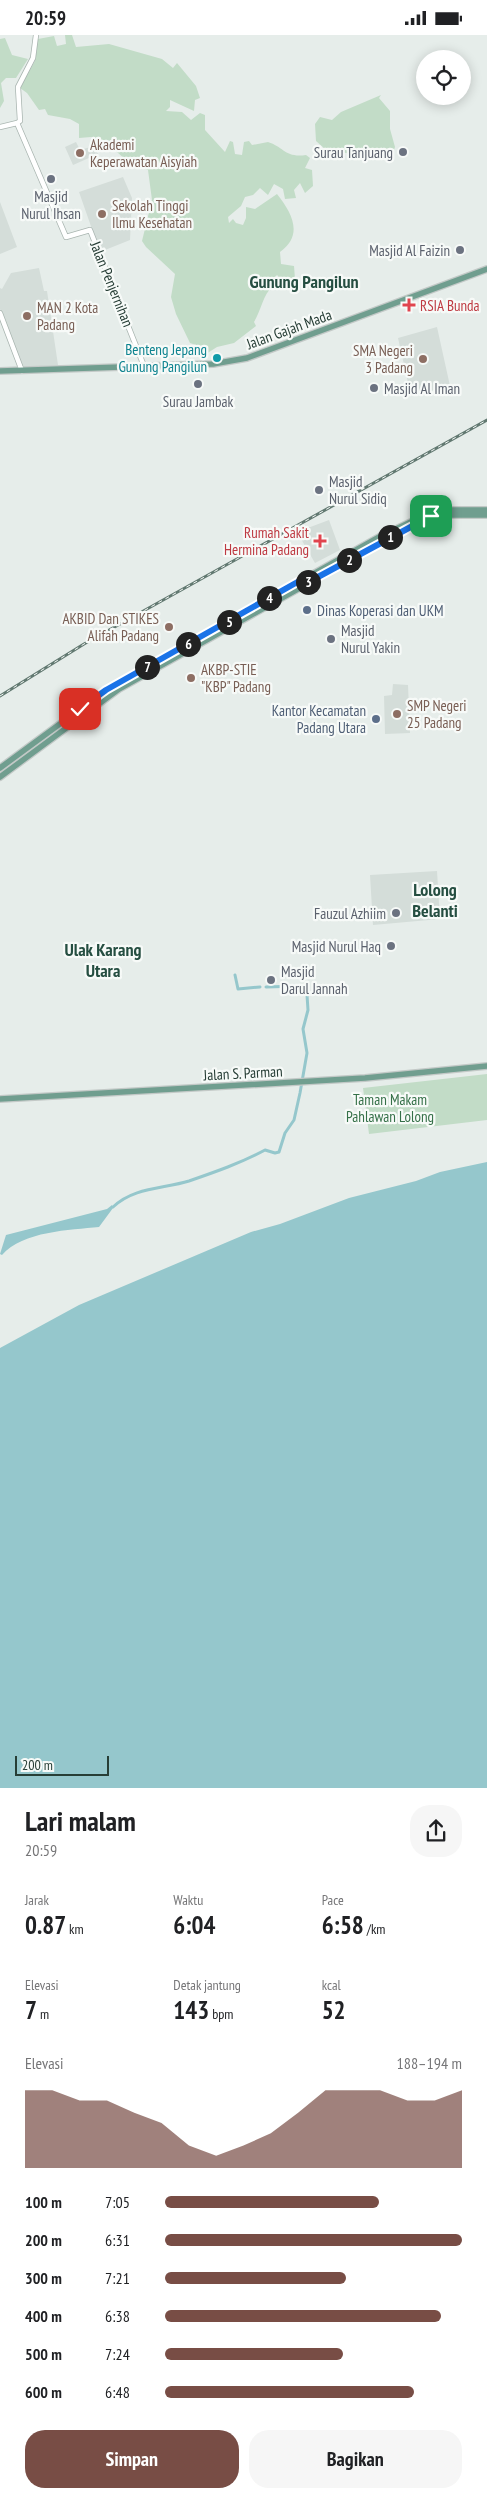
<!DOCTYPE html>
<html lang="id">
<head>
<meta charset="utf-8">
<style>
	:root { --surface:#fff; --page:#f6f6f6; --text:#202124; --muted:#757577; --accent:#784d45 }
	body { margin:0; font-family:"PT Sans Narrow",sans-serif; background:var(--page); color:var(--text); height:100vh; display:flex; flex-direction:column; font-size:19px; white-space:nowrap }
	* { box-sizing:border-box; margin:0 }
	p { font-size:16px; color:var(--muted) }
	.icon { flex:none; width:28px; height:28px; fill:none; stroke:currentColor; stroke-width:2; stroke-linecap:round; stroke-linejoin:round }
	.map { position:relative; height:1753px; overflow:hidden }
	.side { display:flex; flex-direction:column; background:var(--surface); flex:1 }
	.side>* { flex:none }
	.buttons { position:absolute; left:416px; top:15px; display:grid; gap:10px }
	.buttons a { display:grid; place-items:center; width:55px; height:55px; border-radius:50%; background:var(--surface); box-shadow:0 2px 12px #0003; font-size:25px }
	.scale { position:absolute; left:15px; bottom:12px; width:94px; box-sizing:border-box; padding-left:5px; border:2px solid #273e36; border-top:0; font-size:14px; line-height:18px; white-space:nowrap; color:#273e36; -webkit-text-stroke:4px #f7faf8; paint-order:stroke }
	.pin { position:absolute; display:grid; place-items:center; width:42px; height:42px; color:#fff; margin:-21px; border-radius:10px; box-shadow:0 2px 8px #0006 }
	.km { position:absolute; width:25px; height:25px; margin:-12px; border-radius:50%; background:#222; color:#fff; font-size:14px; line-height:25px; text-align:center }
	.round { display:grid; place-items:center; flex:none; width:52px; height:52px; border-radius:20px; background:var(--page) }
	.headline { display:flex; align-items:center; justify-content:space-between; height:85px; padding:0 25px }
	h1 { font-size:28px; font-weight:700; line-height:38px }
	.stats { display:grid; grid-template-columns:repeat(3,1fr); gap:8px; height:85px; padding:5px 25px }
	.stats div { display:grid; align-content:center }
	.stats b { font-size:25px; font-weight:700 }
	.stats small { font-size:14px; font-weight:400 }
	.stats p { font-size:14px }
	.chart { height:140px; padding:10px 25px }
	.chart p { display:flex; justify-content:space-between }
	.chart svg { width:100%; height:90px; margin-top:5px; fill:var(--accent); opacity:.7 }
	.primary-button { display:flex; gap:10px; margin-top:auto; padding:10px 25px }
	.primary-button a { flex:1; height:58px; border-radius:20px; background:var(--accent); color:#fff; font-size:20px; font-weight:700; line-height:58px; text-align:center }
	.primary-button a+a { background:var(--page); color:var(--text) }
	ul { padding:0 25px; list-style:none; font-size:16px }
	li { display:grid; grid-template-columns:80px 60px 1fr; align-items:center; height:38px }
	li i { height:12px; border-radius:6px; background:var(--accent) }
	.status { display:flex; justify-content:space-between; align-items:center; height:35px; padding:0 25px; background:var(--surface); direction:ltr }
	.status svg { height:14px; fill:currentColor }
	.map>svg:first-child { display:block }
	.built { fill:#d4ddd9 }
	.green { fill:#c2dcc7 }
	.water { fill:#95c7cc }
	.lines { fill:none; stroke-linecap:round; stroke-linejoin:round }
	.canal { stroke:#95c7cc; stroke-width:3 }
	.minor-casing { stroke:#a9b5b0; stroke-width:6 }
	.major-casing { stroke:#c3c9c7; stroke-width:8 }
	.minor { stroke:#fff; stroke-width:4.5 }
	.major { stroke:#709e8f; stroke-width:5.5 }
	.rail-casing { stroke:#627971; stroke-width:3 }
	.rail { stroke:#f7faf8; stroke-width:1; stroke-dasharray:4; stroke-linecap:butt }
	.route-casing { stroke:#fff; stroke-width:10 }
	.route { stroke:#1a73e8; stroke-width:6 }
	.worship-dot { fill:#6b7280; stroke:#f7faf8; stroke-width:2 }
	.education-dot { fill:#8d6e63; stroke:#f7faf8; stroke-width:2 }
	.health-dot { fill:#e0444e; stroke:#f7faf8; stroke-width:2 }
	.culture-dot { fill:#0f9aa8; stroke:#f7faf8; stroke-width:2 }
	.service-dot { fill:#5c6f8a; stroke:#f7faf8; stroke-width:2 }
	.labels { text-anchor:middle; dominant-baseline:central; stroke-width:4.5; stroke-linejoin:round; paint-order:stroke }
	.education-label { font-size:15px; fill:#785e54; stroke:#f7faf8; text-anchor:start }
	.worship-label { font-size:15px; fill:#5b616d; stroke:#f7faf8; text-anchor:end }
	.street-label { font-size:15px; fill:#273e36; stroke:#f7faf8 }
	.health-label { font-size:15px; fill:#be3a42; stroke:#f7faf8; text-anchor:start }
	.culture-label { font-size:15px; fill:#0d838f; stroke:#f7faf8; text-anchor:end }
	.service-label { font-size:15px; fill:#4e5e75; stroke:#f7faf8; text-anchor:start }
	.park-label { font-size:15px; fill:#357048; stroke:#f7faf8 }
	.quarter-label { font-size:18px; font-weight:bold; fill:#254e41; stroke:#f7faf8 }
</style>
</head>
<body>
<div class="status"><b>20:59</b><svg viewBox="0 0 49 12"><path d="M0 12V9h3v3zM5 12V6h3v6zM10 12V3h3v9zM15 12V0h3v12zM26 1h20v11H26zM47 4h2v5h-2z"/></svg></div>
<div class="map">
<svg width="487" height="1753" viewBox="0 0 487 1753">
	<rect width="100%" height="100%" fill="#e6edea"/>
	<!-- built -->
	<path class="built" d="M76,107L80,115L94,111L98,119L73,130L65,112Z
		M123,142L132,163L130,205L100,217L79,157Z
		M0,167L17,212L0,219Z
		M39,233L44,256H47L58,330L23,332L0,274V253L2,254L11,238Z
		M437,292L450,351L411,361L398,303Z
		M329,485L340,515L315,528L297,497Z
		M393,649L408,650L410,698L385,699L384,661L392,660Z
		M437,836L440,884L373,890L370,840Z"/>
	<!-- green -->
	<path class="green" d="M65,0H72L76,12L109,9L162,24L173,33L177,28L196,51L200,63L195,65L194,76L170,65V72L166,76L182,77L191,85L200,78L205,80V95L225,117L230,106L233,107L235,119L242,120L244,107L249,106L252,110L268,107C284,112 285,123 306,120L310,123L305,133L312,135L313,151L305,158L300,148L294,155L296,163L285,164L283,154L274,149L268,160L260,153L253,160L245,162L241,171L228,182L229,188L233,184L236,188L243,190L246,183V172L255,174L277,159C292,178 304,200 280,217L281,229L294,231L295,244L284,247L277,240L271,246L273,251C263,259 261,276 254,287L256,291L234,308L217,312L206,319L199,311L190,308L176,279L171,262L175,239L146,212L142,206L152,165L148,135L126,125L109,110L91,102L79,103V89L70,84L48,80L45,74L39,75L27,58L20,53L35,26L38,4L54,1L57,11L66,9Z
		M5,3L12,20L28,24L16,43H6L1,48L4,66L0,73V4Z
		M381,60L379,63L390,76V94L395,112L391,123L387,124L333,116L325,114L316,106L315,89L320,82L332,85L341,77Z
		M487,1039V1085L369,1099L363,1053Z"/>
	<!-- water -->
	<path class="water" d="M487,1127V1753H0V1313L79,1270L251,1197L280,1189L349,1163L416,1146L440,1137Z
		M112,1170L113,1173L99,1192C70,1195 23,1196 2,1220L0,1219L6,1200L107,1174Z"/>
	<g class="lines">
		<!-- canal -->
		<path class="canal" d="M235,940L238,954L260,952
			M113,1172C134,1152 163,1154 189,1146C215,1137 241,1128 265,1115L275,1118L279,1117L285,1098L294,1085L300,1058L307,1018L303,994L308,975L307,960L304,954L299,951L266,952"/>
		<!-- minor casing -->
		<g class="minor-casing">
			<path id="minor" d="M17,88L66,202L90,195L144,331
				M17,88L20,86L18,52L33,23L36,0
				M0,92L17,88
				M0,278L22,336"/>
		</g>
		<!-- major casing -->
		<g class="major-casing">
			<path id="major" d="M0,336L213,329L247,323L487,234
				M0,733L106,655L381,501L436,475H487
				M0,742L119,654L407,493L436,480H487
				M0,1064L365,1043L487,1031"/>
		</g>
		<!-- minor -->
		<use href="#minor" class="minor"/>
		<!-- major -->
		<use href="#major" class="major"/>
		<!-- rail casing -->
		<g class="rail-casing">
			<path id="rail" d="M0,661L84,609L487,385"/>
		</g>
		<!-- rail -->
		<use href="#rail" class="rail"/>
	</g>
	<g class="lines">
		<!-- route casing -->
		<g class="route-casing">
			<path id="route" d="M80,674L106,655L301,545L305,549L431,481"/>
		</g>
		<!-- route -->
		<use href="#route" class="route"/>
	</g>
	<!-- markers -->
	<g class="worship-dot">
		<circle cx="403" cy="117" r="5"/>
		<circle cx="51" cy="144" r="5"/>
		<circle cx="460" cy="215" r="5"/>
		<circle cx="198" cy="349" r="5"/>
		<circle cx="374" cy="353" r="5"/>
		<circle cx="319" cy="455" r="5"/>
		<circle cx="331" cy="604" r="5"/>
		<circle cx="396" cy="878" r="5"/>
		<circle cx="391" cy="911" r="5"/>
		<circle cx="271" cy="945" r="5"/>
	</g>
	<g class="education-dot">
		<circle cx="80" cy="118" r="5"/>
		<circle cx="102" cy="179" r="5"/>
		<circle cx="27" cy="281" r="5"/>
		<circle cx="423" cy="324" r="5"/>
		<circle cx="169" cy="592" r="5"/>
		<circle cx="191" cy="643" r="5"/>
		<circle cx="397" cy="679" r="5"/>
	</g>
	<g class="health-dot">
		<path d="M406.5 262.5h5v5h5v5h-5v5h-5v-5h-5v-5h5z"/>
		<path d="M317.5 498.5h5v5h5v5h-5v5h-5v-5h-5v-5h5z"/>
	</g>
	<circle class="culture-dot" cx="217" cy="323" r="5"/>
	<g class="service-dot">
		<circle cx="307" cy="575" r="5"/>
		<circle cx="376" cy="684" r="5"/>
	</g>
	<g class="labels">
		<!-- education labels -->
		<g class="education-label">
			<text x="90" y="109">Akademi<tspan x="90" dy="17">Keperawatan Aisyiah</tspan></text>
			<text x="112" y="170">Sekolah Tinggi<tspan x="112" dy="17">Ilmu Kesehatan</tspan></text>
			<text x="37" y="272">MAN 2 Kota<tspan x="37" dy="17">Padang</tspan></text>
			<text x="413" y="315" text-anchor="end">SMA Negeri<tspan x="413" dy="17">3 Padang</tspan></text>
			<text x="159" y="583" text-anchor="end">AKBID Dan STIKES<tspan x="159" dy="17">Alifah Padang</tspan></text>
			<text x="201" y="634">AKBP-STIE<tspan x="201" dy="17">"KBP" Padang</tspan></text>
			<text x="407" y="670">SMP Negeri<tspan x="407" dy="17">25 Padang</tspan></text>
		</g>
		<!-- worship labels -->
		<g class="worship-label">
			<text x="393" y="117">Surau Tanjuang</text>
			<text x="51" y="161" text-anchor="middle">Masjid<tspan x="51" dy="17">Nurul Ihsan</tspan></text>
			<text x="450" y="215">Masjid Al Faizin</text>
			<text x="384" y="353" text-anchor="start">Masjid Al Iman</text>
			<text x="198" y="366" text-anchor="middle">Surau Jambak</text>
			<text x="329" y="446" text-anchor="start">Masjid<tspan x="329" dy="17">Nurul Sidiq</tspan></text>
			<text x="341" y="595" text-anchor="start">Masjid<tspan x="341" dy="17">Nurul Yakin</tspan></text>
			<text x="386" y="878">Fauzul Azhiim</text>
			<text x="381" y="911">Masjid Nurul Haq</text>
			<text x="281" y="936" text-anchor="start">Masjid<tspan x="281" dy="17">Darul Jannah</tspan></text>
		</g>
		<!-- street labels -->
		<g class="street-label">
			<text transform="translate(112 249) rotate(68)">Jalan Penjernihan</text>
			<text transform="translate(289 294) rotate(-20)">Jalan Gajah Mada</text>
			<text transform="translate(243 1038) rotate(-3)">Jalan S. Parman</text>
		</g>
		<!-- health labels -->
		<g class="health-label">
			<text x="420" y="270">RSIA Bunda</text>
			<text x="309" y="497" text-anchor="end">Rumah Sakit<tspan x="309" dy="17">Hermina Padang</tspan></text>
		</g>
		<!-- culture labels -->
		<g class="culture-label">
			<text x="207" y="314">Benteng Jepang<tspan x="207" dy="17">Gunung Pangilun</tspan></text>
		</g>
		<!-- service labels -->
		<g class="service-label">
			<text x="317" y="575">Dinas Koperasi dan UKM</text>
			<text x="366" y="675" text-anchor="end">Kantor Kecamatan<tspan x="366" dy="17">Padang Utara</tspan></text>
		</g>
		<!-- park labels -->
		<g class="park-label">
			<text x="390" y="1064">Taman Makam<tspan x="390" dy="17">Pahlawan Lolong</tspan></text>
		</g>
		<!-- quarter labels -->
		<g class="quarter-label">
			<text x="304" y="246">Gunung Pangilun</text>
			<text x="435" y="854">Lolong<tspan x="435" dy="21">Belanti</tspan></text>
			<text x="103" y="914">Ulak Karang<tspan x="103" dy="21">Utara</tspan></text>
		</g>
	</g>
</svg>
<div class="buttons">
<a><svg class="icon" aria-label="locate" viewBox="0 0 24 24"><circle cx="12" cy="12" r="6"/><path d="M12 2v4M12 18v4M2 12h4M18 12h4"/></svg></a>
</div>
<div class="scale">200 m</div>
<div class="pin" style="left:431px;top:481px;background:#1e9e55"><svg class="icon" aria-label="arrive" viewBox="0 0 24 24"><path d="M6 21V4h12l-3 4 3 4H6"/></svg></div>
<div class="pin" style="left:80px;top:674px;background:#d93025"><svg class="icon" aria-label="check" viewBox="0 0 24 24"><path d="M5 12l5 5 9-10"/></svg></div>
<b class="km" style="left:390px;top:502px">1</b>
<b class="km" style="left:349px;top:525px">2</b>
<b class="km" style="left:308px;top:547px">3</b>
<b class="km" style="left:269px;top:563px">4</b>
<b class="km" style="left:229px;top:587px">5</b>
<b class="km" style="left:188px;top:609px">6</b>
<b class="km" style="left:147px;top:632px">7</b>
</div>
<section class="side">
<div class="headline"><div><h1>Lari malam</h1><p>20:59</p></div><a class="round"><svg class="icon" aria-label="share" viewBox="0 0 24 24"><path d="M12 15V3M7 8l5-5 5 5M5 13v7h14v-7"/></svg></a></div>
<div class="stats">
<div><p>Jarak</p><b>0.87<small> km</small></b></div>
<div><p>Waktu</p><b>6:04</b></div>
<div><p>Pace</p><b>6:58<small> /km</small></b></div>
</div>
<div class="stats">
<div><p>Elevasi</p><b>7<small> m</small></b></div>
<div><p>Detak jantung</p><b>143<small> bpm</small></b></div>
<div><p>kcal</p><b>52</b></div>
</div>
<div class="chart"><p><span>Elevasi</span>188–194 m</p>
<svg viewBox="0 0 160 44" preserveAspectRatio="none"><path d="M0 44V6L10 6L20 11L30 11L40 17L50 22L60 33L70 38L80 33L90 27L100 17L110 6L120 6L130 6L140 11L150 11L160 6V44z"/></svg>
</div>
<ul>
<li><b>100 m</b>7:05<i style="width:72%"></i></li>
<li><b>200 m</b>6:31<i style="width:100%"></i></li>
<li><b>300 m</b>7:21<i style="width:61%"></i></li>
<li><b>400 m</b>6:38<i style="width:93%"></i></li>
<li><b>500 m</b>7:24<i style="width:60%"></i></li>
<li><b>600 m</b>6:48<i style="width:84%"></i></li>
</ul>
<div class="primary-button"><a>Simpan</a><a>Bagikan</a></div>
</section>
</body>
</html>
